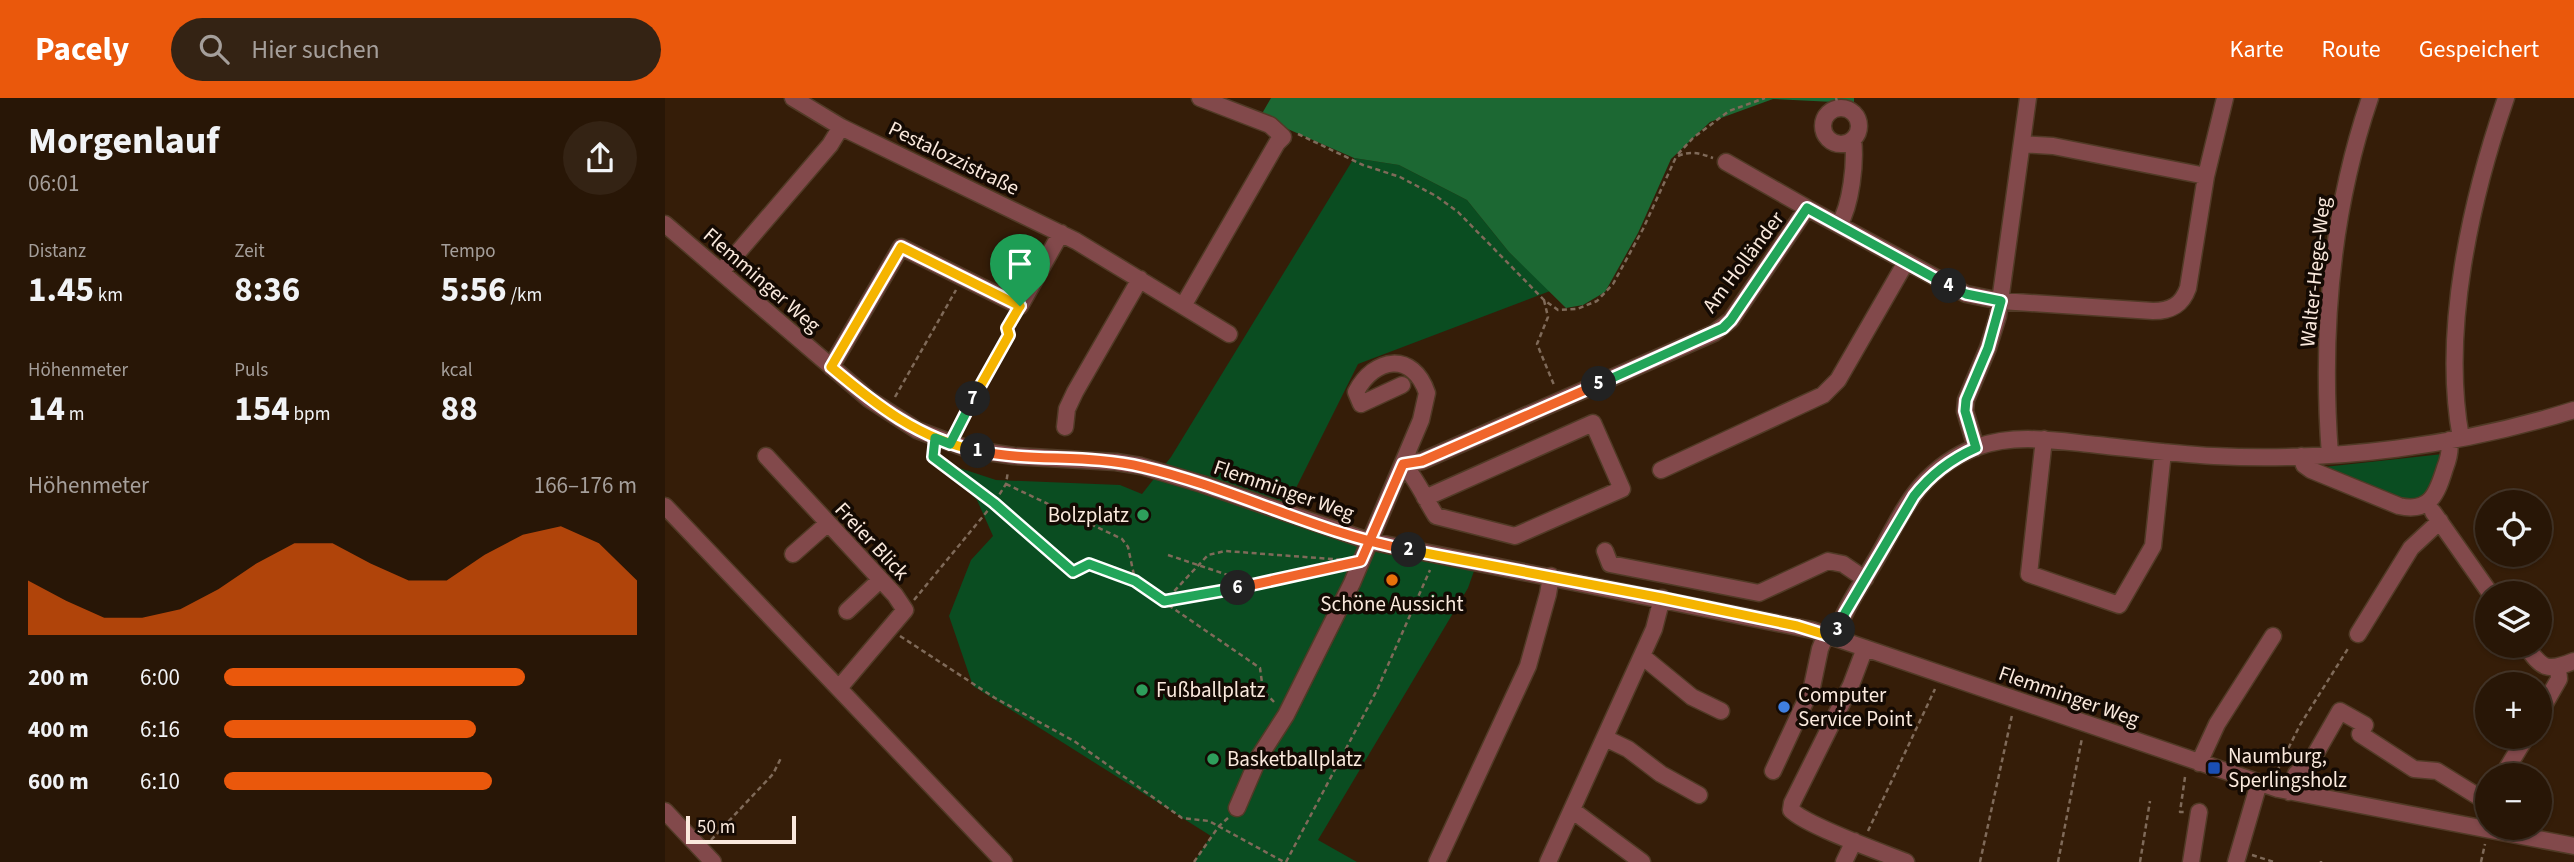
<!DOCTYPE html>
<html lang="de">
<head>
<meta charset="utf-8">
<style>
	:root { --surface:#281606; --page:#342314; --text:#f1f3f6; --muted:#a59f9b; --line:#443528; --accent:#ea580c }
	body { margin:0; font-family:"Source Sans 3",sans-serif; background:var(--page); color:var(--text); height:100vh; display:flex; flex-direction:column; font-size:26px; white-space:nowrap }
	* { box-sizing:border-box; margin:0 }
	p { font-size:23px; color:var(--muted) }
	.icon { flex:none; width:38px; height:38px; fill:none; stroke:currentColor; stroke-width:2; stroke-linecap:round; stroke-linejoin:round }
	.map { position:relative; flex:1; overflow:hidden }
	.sheet { display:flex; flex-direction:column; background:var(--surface); width:665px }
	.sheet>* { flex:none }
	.tools { position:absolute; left:1810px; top:392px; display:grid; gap:14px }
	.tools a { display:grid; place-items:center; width:77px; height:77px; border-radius:50%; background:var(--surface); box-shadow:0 2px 5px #0004,0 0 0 2px var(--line); font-size:35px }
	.scale { position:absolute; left:21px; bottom:18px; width:110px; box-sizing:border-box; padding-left:7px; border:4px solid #fae9dd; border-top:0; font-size:19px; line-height:24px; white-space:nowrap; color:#fae9dd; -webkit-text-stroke:5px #140a03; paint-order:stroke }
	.pin { position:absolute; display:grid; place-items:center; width:60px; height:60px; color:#fff; margin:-72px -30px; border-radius:50% 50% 50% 0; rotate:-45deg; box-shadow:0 0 7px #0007 }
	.pin .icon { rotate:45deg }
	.km { position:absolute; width:35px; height:35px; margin:-18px; border-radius:50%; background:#222; color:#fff; font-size:19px; line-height:35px; text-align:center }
	.round { display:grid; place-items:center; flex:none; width:74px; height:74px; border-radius:37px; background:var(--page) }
	.headline { display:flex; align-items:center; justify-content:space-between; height:119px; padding:0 28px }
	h1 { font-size:38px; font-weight:700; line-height:52px }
	.metrics { display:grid; grid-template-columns:repeat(3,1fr); gap:10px; height:119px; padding:7px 28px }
	.metrics div { display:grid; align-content:center }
	.metrics b { font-size:35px; font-weight:700 }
	.metrics small { font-size:19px; font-weight:400 }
	.metrics p { font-size:19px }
	.chart { height:196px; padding:14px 28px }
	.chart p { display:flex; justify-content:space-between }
	.chart svg { width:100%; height:126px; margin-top:7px; fill:var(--accent); opacity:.7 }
	ul { padding:0 28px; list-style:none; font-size:23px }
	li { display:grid; grid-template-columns:112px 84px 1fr; align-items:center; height:52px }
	li i { height:18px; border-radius:9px; background:var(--accent) }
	header { display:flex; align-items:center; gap:42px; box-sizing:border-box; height:98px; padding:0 35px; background:var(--accent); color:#fff }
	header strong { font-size:33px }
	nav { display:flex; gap:38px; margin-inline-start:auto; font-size:24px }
	.search { width:490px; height:63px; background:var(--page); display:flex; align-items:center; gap:18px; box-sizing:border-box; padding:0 24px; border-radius:38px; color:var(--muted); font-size:26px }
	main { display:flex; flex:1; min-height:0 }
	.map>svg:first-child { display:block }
	.green { fill:#0a4d21 }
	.forest { fill:#1c6833 }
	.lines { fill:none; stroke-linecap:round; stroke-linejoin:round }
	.minor-casing { stroke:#513a26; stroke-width:19 }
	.path { stroke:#7f6a59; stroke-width:2.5; stroke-dasharray:5 3.5; stroke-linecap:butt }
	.minor { stroke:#82494b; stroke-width:16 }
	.split-1-casing { stroke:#fff; stroke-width:14 }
	.split-2-casing { stroke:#fff; stroke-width:14 }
	.split-3-casing { stroke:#fff; stroke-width:14 }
	.split-4-casing { stroke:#fff; stroke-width:14 }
	.split-5-casing { stroke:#fff; stroke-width:14 }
	.split-6-casing { stroke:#fff; stroke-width:14 }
	.split-7-casing { stroke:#fff; stroke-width:14 }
	.split-8-casing { stroke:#fff; stroke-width:14 }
	.split-1 { stroke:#f5b400; stroke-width:9 }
	.split-2 { stroke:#f0652b; stroke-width:9 }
	.split-3 { stroke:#f5b400; stroke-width:9 }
	.split-4 { stroke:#22a559; stroke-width:9 }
	.split-5 { stroke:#22a559; stroke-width:9 }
	.split-6 { stroke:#f0652b; stroke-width:9 }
	.split-7 { stroke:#22a559; stroke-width:9 }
	.split-8 { stroke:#f5b400; stroke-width:9 }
	.leisure-dot { fill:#2e9e5b; stroke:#140a03; stroke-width:2.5 }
	.food-dot { fill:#e8710a; stroke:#140a03; stroke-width:2.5 }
	.shop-dot { fill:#3f7fe0; stroke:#140a03; stroke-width:2.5 }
	.transit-dot { fill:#1a4fb4; stroke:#140a03; stroke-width:2.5 }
	.labels { text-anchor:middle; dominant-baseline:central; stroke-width:7; stroke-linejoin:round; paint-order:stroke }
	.street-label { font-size:21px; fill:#fae9dd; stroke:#140a03 }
	.poi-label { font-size:21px; fill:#fae9dd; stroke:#140a03; text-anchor:start }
</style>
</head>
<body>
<header>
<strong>Pacely</strong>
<div class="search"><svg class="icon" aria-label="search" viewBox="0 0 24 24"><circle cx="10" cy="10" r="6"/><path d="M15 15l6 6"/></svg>Hier suchen</div>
<nav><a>Karte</a><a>Route</a><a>Gespeichert</a></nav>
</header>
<main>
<section class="sheet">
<div class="headline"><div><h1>Morgenlauf</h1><p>06:01</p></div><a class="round"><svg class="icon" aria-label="share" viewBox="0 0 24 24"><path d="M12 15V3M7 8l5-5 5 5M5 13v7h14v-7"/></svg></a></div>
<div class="metrics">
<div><p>Distanz</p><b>1.45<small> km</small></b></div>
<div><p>Zeit</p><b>8:36</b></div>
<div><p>Tempo</p><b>5:56<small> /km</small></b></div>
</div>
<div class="metrics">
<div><p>Höhenmeter</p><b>14<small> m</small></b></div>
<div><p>Puls</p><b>154<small> bpm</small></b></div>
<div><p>kcal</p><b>88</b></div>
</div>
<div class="chart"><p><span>Höhenmeter</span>166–176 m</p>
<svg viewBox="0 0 160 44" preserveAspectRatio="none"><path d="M0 44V25L10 32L20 38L30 38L40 35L50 28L60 19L70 12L80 12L90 19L100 25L110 25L120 16L130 9L140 6L150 12L160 25V44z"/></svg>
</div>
<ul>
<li><b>200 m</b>6:00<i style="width:73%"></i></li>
<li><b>400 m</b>6:16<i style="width:61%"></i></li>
<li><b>600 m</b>6:10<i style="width:65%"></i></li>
</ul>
</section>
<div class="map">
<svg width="1909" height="764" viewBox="0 0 1909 764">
	<rect width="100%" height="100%" fill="#351d08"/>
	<!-- green -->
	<path class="green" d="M689,60L734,67L802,102L844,154L885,193L693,266L615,422L706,453L809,473L803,490L653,742L692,764H529L546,738L308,588L284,518L306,462L328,438L312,402L273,363L331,382L455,387L477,396L506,359Z
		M1778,356V367L1759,401L1741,405L1659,369Z"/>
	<!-- forest -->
	<path class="forest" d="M606,0H1189V5L1108,1L1045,24L1006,61L973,135L940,194L918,207L901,210L844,154L802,102L734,67L689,60L595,19Z"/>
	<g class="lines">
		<!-- minor casing -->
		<g class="minor-casing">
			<path id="minor" d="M128,0L176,29L411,143L564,236
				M1158 28a18 18 0 1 1 36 0a18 18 0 1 1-36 0Z
				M1357,46L1388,48L1541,78
				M1061,64L1142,110
				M0,126L204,301L252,332L303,351L349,358L451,364L476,368L537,386L704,443L1147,532L1613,691L1909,748
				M1174,127C1186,107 1191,65 1188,41
				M56,174L165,47L176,29
				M518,208L612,45L618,39L605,27L535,0
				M166,269L236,149L355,208L396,135
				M400,329L402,311L410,294L475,181
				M1796,340C1776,233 1806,101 1841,0
				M1379,341L1364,476L1454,507L1488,448L1498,354
				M1311,350L1300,313L1301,302L1323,250L1333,218L1363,0
				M1665,357C1656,237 1666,114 1705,0
				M101,358L230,497L240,512L174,590
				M1636,358L1639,367L1646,372L1734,408C1765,415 1772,396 1780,370C1784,360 1786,352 1784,342
				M738,366L757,363L1049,235L1066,222L1142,110L1301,196L1336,203L1488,213C1506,213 1517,207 1523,190L1541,78L1560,0
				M738,366C752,381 760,401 771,418L850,438L957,391L928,325L760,400
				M996,372L1158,297L1173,282L1241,164
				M0,408L339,764
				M1768,414L1825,495
				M940,453L945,466L1094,495L1163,463L1178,466L1200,481
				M128,456L162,426
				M182,513L215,482
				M1693,536L1746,450L1775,423
				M1171,540C1178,511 1197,486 1212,460C1226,436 1238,409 1256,388C1271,371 1291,357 1312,349C1352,335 1392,343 1433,347C1471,351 1510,356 1549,358C1669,364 1794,348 1909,312
				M1861,548C1877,571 1882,574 1909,563
				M1200,550L1186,587L1127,705L1126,712C1142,728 1216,754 1241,764
				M977,558L1027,599L1056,613
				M1874,616L1894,581L1893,569
				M940,640L963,651L996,676L1034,697
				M1534,665L1552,626L1608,538
				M1108,673L1147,589L1155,551L1161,536
				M1838,677L1861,639
				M1624,694L1631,676L1647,662L1675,613L1700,627L1695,636L1749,671L1772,673L1822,704
				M572,710L594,659L621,617L687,485L756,322L762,295C748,253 709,259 691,294L696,306L737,287
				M907,712L977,764
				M0,713L48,764
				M772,764L863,568L883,496L886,478
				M883,764L989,531L997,500
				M1179,764L1189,743
				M1526,764L1534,714
				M1571,764L1594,685"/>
		</g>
		<!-- path -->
		<path class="path" d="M1171,0L1174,11
			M633,36L698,67L735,79L771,98L793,114L879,202L893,212L912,211L932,203L948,186L978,131L1011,59C1025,52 1034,55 1048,60
			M1013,56L1028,40L1064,13L1100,0
			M879,202L883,219L872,246L889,287
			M230,299L291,192
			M292,331L344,237L342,230L348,220
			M269,354V359L329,405L408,474L424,466L470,483L499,504L679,467
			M341,386L457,441L463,449L470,482
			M503,457L587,485
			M249,502L329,405L341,386L343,373
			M235,538L330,600L409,643L517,720L544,723L619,764
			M609,604L598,592L595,570L499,504L543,457L560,453L680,462
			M1612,673L1635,627L1684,549
			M1520,679L1515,714H1520
			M1203,733L1270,591
			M46,742L108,676L116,660
			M1587,757L1609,764
			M529,764L554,728L563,720
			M621,764L712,592L765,472
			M1315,764L1347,617
			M1393,764L1417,640
			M1475,764L1485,703
			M1656,764V763
			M1816,764L1820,746"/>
		<!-- minor -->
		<use href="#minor" class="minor"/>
	</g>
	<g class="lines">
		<!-- split-1 casing -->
		<g class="split-1-casing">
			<path id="split-1" d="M313,353C254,341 211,307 166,269L236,149L355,208"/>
		</g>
		<!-- split-2 casing -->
		<g class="split-2-casing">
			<path id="split-2" d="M313,353C368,364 424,356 478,369C568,390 652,435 744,452"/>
		</g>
		<!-- split-3 casing -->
		<g class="split-3-casing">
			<path id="split-3" d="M744,452L997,500L1132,528L1171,540L1173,532"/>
		</g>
		<!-- split-4 casing -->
		<g class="split-4-casing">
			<path id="split-4" d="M1173,532L1180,515L1249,398C1266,376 1286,361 1311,350L1300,313L1301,302L1323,250L1336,203L1301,196L1284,188"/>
		</g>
		<!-- split-5 casing -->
		<g class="split-5-casing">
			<path id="split-5" d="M934,286L1058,230L1066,222L1142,110L1284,188"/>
		</g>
		<!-- split-6 casing -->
		<g class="split-6-casing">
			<path id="split-6" d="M573,490L696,463L738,366L757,363L934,286"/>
		</g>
		<!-- split-7 casing -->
		<g class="split-7-casing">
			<path id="split-7" d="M308,301L285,346L270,340L268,359L329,405L408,474L424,466L470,483L499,503L573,490"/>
		</g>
		<!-- split-8 casing -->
		<g class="split-8-casing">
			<path id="split-8" d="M308,301L344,237L342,230L355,208"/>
		</g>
		<!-- split-1 -->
		<use href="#split-1" class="split-1"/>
		<!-- split-2 -->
		<use href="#split-2" class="split-2"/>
		<!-- split-3 -->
		<use href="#split-3" class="split-3"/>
		<!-- split-4 -->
		<use href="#split-4" class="split-4"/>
		<!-- split-5 -->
		<use href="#split-5" class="split-5"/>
		<!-- split-6 -->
		<use href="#split-6" class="split-6"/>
		<!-- split-7 -->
		<use href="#split-7" class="split-7"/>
		<!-- split-8 -->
		<use href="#split-8" class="split-8"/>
	</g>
	<!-- markers -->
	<g class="leisure-dot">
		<circle cx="478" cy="417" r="7"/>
		<circle cx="477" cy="592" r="7"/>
		<circle cx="548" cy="661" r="7"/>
	</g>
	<circle class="food-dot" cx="727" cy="482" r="7"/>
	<circle class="shop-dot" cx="1119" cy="609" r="7"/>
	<rect class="transit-dot" x="1542" y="663" width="14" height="14" rx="3.5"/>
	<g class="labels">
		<!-- street labels -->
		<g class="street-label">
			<text transform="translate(289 60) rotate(26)">Pestalozzistraße</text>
			<text transform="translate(1078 164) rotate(-53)">Am Holländer</text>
			<text transform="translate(1650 174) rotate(-84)">Walter-Hege-Weg</text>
			<text transform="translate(97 182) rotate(41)">Flemminger Weg</text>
			<text transform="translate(619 392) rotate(19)">Flemminger Weg</text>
			<text transform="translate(207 443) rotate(47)">Freier Blick</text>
			<text transform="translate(1404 598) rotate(19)">Flemminger Weg</text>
		</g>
		<!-- poi labels -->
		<g class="poi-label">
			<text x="464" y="417" text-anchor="end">Bolzplatz</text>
			<text x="727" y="506" text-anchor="middle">Schöne Aussicht</text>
			<text x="491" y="592">Fußballplatz</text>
			<text x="1133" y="597">Computer<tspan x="1133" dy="24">Service Point</tspan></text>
			<text x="1563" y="658">Naumburg,<tspan x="1563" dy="24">Sperlingsholz</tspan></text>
			<text x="562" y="661">Basketballplatz</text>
		</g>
	</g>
</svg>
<div class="tools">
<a><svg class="icon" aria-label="locate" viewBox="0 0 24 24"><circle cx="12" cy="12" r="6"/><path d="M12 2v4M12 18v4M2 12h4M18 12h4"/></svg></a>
<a><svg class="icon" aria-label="layers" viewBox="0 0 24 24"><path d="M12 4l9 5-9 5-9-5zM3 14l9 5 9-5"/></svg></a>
<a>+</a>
<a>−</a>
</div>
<div class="scale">50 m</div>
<div class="pin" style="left:355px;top:208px;background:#1e9e55"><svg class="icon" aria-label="arrive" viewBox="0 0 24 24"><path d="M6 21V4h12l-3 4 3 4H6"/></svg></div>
<b class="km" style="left:313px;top:353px">1</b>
<b class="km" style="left:744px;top:452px">2</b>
<b class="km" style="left:1173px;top:532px">3</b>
<b class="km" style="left:1284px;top:188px">4</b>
<b class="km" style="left:934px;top:286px">5</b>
<b class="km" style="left:573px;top:490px">6</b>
<b class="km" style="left:308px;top:301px">7</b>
</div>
</main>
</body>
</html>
